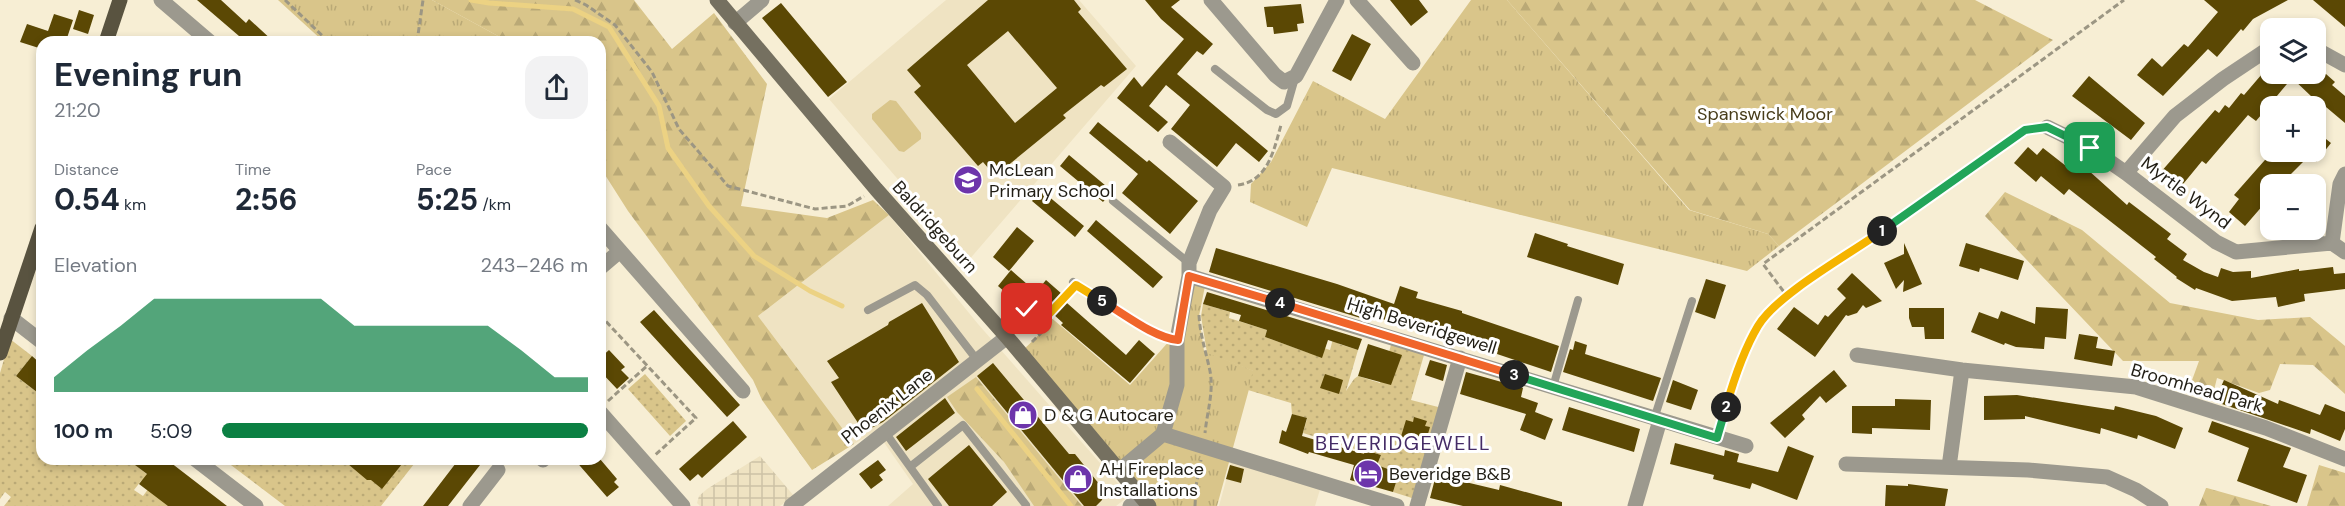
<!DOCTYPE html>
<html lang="en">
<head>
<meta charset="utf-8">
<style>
	:root { --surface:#fff; --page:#f2f2f3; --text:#1f2937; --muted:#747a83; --accent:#0b8043 }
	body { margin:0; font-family:"DM Sans",sans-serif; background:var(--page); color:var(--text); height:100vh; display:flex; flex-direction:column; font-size:22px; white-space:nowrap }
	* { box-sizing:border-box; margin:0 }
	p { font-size:20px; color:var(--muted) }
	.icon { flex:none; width:33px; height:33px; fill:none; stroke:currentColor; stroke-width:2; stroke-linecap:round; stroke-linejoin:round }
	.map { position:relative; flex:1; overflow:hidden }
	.panel { position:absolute; left:36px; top:36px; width:570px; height:429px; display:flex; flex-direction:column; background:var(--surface); border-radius:18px; box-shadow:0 3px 9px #0003 }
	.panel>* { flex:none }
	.controls { position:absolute; left:2260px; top:18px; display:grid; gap:12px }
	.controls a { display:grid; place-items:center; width:66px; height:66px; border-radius:12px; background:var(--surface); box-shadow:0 3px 9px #0003; font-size:30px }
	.pin { position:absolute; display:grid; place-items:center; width:51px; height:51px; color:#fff; margin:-26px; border-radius:12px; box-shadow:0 3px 9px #0006 }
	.km { position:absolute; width:30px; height:30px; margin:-15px; border-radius:50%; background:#222; color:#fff; font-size:16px; line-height:30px; text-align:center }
	.round { display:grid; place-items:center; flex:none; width:63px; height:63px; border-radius:18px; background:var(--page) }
	.headline { display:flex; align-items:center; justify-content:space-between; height:102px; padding:0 18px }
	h1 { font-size:33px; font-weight:700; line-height:45px }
	.stats { display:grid; grid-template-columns:repeat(3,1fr); gap:9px; height:102px; padding:6px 18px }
	.stats div { display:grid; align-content:center }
	.stats b { font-size:30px; font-weight:700 }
	.stats small { font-size:16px; font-weight:400 }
	.stats p { font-size:16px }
	.chart { height:168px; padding:12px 18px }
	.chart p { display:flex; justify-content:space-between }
	.chart svg { width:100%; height:108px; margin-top:6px; fill:var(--accent); opacity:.7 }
	ul { padding:0 18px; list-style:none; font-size:20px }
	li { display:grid; grid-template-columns:96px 72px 1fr; align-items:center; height:45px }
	li i { height:15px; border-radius:8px; background:var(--accent) }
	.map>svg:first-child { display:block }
	.built { fill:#efe3c2 }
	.industrial { fill:url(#industrial-grid) }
	.grass { fill:url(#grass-tufts) }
	.forest { fill:url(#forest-firs) }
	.park { fill:url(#park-dots) }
	.pitch { fill:#d9c58a }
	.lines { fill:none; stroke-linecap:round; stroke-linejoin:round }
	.stream { stroke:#ecd283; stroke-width:5 }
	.building { fill:#5b4804; fill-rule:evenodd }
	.path { stroke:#9c9683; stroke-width:3; stroke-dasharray:6 3; stroke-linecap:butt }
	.lane { stroke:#9c998e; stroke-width:8 }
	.street { stroke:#9c998e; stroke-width:15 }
	.secondary { stroke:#757060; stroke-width:15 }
	.primary { stroke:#595340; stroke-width:15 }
	.split-1-casing { stroke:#fff; stroke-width:12 }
	.split-2-casing { stroke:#fff; stroke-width:12 }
	.split-3-casing { stroke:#fff; stroke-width:12 }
	.split-4-casing { stroke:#fff; stroke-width:12 }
	.split-5-casing { stroke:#fff; stroke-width:12 }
	.split-6-casing { stroke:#fff; stroke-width:12 }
	.split-1 { stroke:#22a559; stroke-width:8 }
	.split-2 { stroke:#f5b400; stroke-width:8 }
	.split-3 { stroke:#22a559; stroke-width:8 }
	.split-4 { stroke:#f0652b; stroke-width:8 }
	.split-5 { stroke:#f0652b; stroke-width:8 }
	.split-6 { stroke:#f5b400; stroke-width:8 }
	.labels { text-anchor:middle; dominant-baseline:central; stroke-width:6; stroke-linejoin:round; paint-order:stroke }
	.park-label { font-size:18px; fill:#473c1a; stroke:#fff }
	.poi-label { font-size:18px; fill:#201d14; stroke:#fff; text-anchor:start }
	.street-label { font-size:18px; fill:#201d14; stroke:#fff }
	.neighbourhood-label { font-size:20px; letter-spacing:1.5px; fill:#452c66; stroke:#fff }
</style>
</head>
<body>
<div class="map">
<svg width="2345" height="506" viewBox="0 0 2345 506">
	<defs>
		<pattern id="industrial-grid" width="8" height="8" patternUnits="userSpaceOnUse" patternTransform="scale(1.5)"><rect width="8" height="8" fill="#efe3c2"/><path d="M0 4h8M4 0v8" fill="none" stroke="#cdc2a6"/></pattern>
		<pattern id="grass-tufts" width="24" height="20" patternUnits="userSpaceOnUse" patternTransform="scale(1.5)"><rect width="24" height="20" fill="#d9c58a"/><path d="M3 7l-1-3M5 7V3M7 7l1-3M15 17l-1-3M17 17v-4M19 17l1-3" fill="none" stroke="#baa976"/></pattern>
		<pattern id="forest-firs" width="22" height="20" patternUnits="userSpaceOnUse" patternTransform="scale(1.5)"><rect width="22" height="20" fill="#d9c58a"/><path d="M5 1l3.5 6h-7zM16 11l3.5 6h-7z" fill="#baa976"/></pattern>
		<pattern id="park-dots" width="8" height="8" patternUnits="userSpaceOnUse" patternTransform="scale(1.5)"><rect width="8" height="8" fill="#d9c58a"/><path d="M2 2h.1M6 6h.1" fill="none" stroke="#baa976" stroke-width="1.8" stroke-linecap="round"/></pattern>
	</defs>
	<rect width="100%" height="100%" fill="#f7eed4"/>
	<!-- built -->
	<path class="built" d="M946,0H1079L1136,66L968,261L829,99Z
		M889,215L978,324L1129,496L1116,506H888L913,484L876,431L854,444L758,316Z
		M1233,455L1322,483L1315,506H1219Z"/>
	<!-- industrial -->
	<path class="industrial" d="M760,456L794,496L780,506H700L697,503L699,496L707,489Z"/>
	<!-- grass -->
	<path class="grass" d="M278,0H432L498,36L505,42H324Z
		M1471,0H1507L1689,210L1768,234L1779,246L1747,271L1332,168L1307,227L1250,202L1251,184L1271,162L1313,81L1385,119Z
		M1189,276L1206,281L1199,316L1204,351L1254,371L1217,506H1149L1021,352L1043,331L1027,309L1048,315L1130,385L1171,339Z"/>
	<!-- forest -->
	<path class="forest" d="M432,0H634L672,49L714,13L767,84L741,206L827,218L873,200L889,215L758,316L854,444L812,470L762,400L753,380L628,211L600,167V42H505L498,36Z
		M1507,0H1975L2053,40L1779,246L1768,234L1690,210Z
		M2005,192L2082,230L2170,303L2258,320L2310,317L2345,346V394L2313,365L2280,364L2270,390L2259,393L2217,378L2214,390L2191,383L2199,361H2123L1985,216Z
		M976,377L1082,506H1034L1004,462L957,412L947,397Z
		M2319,465L2345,473V506H2307Z
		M2206,488H2207L2271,506H2199Z"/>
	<!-- park -->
	<path class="park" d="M1203,304L1230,312L1229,318L1267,330L1265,337L1309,353L1312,344L1330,350L1334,335L1339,344L1358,350L1346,391L1354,379L1358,376L1380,383L1393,338L1426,348L1411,400L1442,408L1415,499L1393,492L1399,473L1377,465L1381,455L1366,450L1362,460L1356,458L1358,450L1303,433L1307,419L1292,414L1291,403L1248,390L1253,371L1207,353L1201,316Z
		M10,339L32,356L16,376L38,393H42V459H128L149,476L141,481L134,490L143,496L154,481L186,506H4L11,497L5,492L0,499V373Z
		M645,374L686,421L670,436L628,389Z
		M223,459H418L381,506H285Z"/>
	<!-- pitch -->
	<path class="pitch" d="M890,100L896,101L921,133V139L904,152L899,151L872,119V114Z"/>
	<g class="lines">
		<!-- stream -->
		<path class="stream" d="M471,0L489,3L573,9L609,27L659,106L668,148L709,206L754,256L810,291L842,306
			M977,389L1071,506"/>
	</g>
	<!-- building -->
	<path class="building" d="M197,0H221L246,23L249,19L274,42H246Z
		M988,0H1074L1081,9L1078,12L1127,69L1104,87L1101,85L1063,115L1066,118L995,176L983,162L978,166L914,92L921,86L907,70ZM1008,31L1057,88L1015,123L967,65Z
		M1145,0H1180L1171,7L1213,44L1203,55L1197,51L1177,74L1268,151L1259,162L1236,143L1217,167L1171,129L1190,105L1166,85L1149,106L1168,122L1158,132L1117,98L1134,77L1142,87L1184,39L1161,19Z
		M1390,0H1419L1428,12L1411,26Z
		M2204,0H2288L2253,19L2243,31L2241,29L2217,57L2208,49L2163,96L2137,75L2152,58L2162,67L2184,44L2188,47L2218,12Z
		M2313,0H2345V27Z
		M781,3L847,82L828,97L762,18Z
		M1301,4L1304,23L1297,24L1298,31L1274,34L1273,27H1267L1264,7Z
		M79,10L94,15L88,34L73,29Z
		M54,14L73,20L67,38L73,40V42H42V49L20,42L27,24L48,31Z
		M1352,34L1371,44L1351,81L1332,71Z
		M2268,67L2271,69V74H2326L2335,82L2332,85L2345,96V123L2326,107L2322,112L2309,101L2312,97L2292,78L2256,121L2248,115L2206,164L2202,161L2179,189L2160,173L2215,110L2219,113L2225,105L2229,108L2241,93L2244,95Z
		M2089,76L2145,123L2131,140L2072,96Z
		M1098,122L1147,162L1149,160L1198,201L1170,234L1122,193L1138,174L1089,133Z
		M2316,131L2331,143L2316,162Z
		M2028,147L2037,155L2043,148L2066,166L2070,161L2086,173L2088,170L2127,205L2129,202L2171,234L2167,239L2187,254L2183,260L2204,272L2218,277L2221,268L2233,272L2251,271V278L2299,269V271L2333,267L2334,274L2345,273V289L2304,294L2305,301L2278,307L2276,297L2232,301L2196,288L2195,290L2176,278L2177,277L2154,259L2156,257L2069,189L2064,195L2041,176L2036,182L2014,163Z
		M2272,152H2313L2281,184H2271V196L2245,226L2229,212L2239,199L2234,195Z
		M1069,155L1112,191L1103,202L1060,166Z
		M1041,190L1084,226L1075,237L1032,201Z
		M1096,220L1163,277L1153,288L1087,231Z
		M1017,227L1034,241L1009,271L993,257Z
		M1535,233L1568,244L1567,246L1624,264L1618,285L1527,257Z
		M1904,243L1922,284L1903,292L1904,280L1896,289L1884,263L1904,254Z
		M1966,243L2024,261L2018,280L1980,268L1979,272L1959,266Z
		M1216,248L1337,284L1394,304L1400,286L1418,292L1416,298L1462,311V313L1559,346L1551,372L1497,354L1498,350L1455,336L1454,341L1369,315L1367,320L1209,272Z
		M1011,270L1027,284L1013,299L998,286Z
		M1852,273L1882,301L1866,308L1863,305L1857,313L1848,316L1846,315L1815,357L1777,329L1794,307L1818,325L1825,315L1828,317L1846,298L1837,289Z
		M1706,279L1726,285L1715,319L1695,312Z
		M1046,280L1062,294L1059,296L1126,355L1139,340L1155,354L1130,383L1061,325L1063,323L1033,296Z
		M1207,292L1362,339L1358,350L1328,340L1322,358L1265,337L1267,330L1239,321L1241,315L1203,304Z
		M922,303L959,362L883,422L864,432L831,382L839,378L827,361L888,325L889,322Z
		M2036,307L2068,309L2066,339L2045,337L2044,349L2016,347L2005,343L2004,345L1971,332L1979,312L1998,319L2001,311L2035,324Z
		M1909,308H1944V339H1925L1924,327H1912L1909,318Z
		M654,310L740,405L727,417L640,322Z
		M2079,334L2098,337L2096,348L2115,351L2112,366L2074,359Z
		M1575,341L1587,345L1585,354L1661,378L1653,401L1563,372L1570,349L1573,350Z
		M1368,344L1402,355L1391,385L1358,376Z
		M609,350L625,367L621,370L629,378L617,389L600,371V358Z
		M32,356L42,365V396L16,376Z
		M1430,360L1447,365L1443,381L1425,375Z
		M993,363L1069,454H1075L1104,490L1102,500L1096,506H1084L977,376Z
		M1834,370L1847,386L1826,403L1820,396L1802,415L1805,419L1785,438L1770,423Z
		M1466,372L1523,388L1521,397L1538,403L1535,412L1553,419L1545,440L1520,430L1526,414L1460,394Z
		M1325,374L1343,380L1339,394L1320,388Z
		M1673,380L1698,390L1691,410L1666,402Z
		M2224,380L2278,404L2279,400L2320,415L2325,404L2345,412V429L2340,441L2311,429L2310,434L2219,403L2215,400Z
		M2017,395L2114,410L2115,406L2156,416L2183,428L2175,449L2138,435L2137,439L2101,428L2100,434L2025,416V419L1984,420V396Z
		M945,398L955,413L906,451L896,437Z
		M1895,399L1931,400L1930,430L1872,428V434L1852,433V406H1895Z
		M1569,407L1640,429L1634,452L1562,430Z
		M1292,414L1307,418L1302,436L1364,454L1365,450L1381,455L1377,465L1399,473L1393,492L1350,480L1354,465L1309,452L1308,454L1279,443L1282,430L1286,432Z
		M1414,417L1427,421L1425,426L1430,427L1423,451L1399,443L1406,420L1413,422Z
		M733,421L747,437L702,478L698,474L690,481L679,469Z
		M2212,421L2291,448L2283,467L2307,475L2297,503L2237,481L2249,448L2208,432Z
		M1675,443L1724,456L1725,450L1739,454L1737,462L1778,472L1788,446L1814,456L1797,500L1752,483L1750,489L1713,479L1714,475L1670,464Z
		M969,445L1007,492L992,506H949L928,479Z
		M127,459H166L227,506H168L139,484L147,474Z
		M342,459H406L382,489L371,480H367Z
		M459,459H472L480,465L448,506H423Z
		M574,459H600L617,479L614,482L619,487L607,497Z
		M878,460L886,470L879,475L883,480L871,489L859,474Z
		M1230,465L1244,469L1241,483L1226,479Z
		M1436,475L1499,490L1500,485L1562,502V506H1463L1430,498Z
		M1908,484L1948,489L1945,506H1885L1886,485L1908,486Z"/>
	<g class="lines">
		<!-- path -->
		<path class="path" d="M285,0L329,42
			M575,0L586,5L615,25L652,72L679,129L728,186L815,209L847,206L864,196
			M417,42L423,0
			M1238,185C1268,181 1274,150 1281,125
			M1787,296L2025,130L2033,129
			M600,315L696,418L655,455
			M1199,315C1200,335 1206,352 1210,371C1214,392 1207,412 1205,433
			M1032,342L1043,331L1027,309L1048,315L1069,293
			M608,401L647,366
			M1721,424L1737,368L1759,324L1787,296L1763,264L2124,0
			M1195,506L1196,486L1201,460"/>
		<!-- lane -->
		<path class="lane" d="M1215,69L1267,110L1276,114L1287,106L1295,78
			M1113,201L1189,263
			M1073,282C1088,295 1160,338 1177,340
			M868,310L915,285L927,295L977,360
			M1553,387L1578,300
			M1654,419L1692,301
			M885,432L938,506
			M910,467L963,425L1026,505"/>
		<!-- street -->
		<path class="street" d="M161,0L210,42
			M1211,0L1275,75L1284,82L1296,76L1337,0
			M1357,0L1413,63
			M735,23L762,0
			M2316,49L2345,65
			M2047,127L2090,148L2126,173L2216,242L2236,252L2332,243L2345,252
			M2126,173L2175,116L2223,79L2271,47
			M600,228L743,391
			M2332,243L2340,184L2345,174
			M600,268L620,251
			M1189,276L1746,446
			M11,318L42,342
			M1857,355L1962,370L2136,387L2266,428L2345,459
			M600,412L683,506
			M1163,434L1397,506
			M195,459L256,506
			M543,460V459
			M1846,464L2028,470L2107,477L2136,490L2161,506
			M1949,467L1962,370
			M1120,470L1163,434L1177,385V340L1189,276V263L1210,210L1224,187L1170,142
			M470,506L498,470
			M791,506L1007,337
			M1130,506L1142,497
			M1417,506L1460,358
			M1635,506L1660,420"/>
		<!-- secondary -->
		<path class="secondary" d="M717,0L876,189L1007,337L1149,506"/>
		<!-- primary -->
		<path class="primary" d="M106,42L120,0
			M0,353L42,228"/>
	</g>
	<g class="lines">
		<!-- split-1 casing -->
		<g class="split-1-casing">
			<path id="split-1" d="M1882,231L2025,130L2047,127L2090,148"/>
		</g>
		<!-- split-2 casing -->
		<g class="split-2-casing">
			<path id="split-2" d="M1726,407C1734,379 1743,351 1758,326C1777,294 1850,254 1882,231"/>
		</g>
		<!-- split-3 casing -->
		<g class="split-3-casing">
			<path id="split-3" d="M1514,375L1717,438L1726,407"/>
		</g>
		<!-- split-4 casing -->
		<g class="split-4-casing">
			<path id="split-4" d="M1280,303L1514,375"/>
		</g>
		<!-- split-5 casing -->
		<g class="split-5-casing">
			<path id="split-5" d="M1102,301C1123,313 1154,338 1178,340L1189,276L1280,303"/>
		</g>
		<!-- split-6 casing -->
		<g class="split-6-casing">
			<path id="split-6" d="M1027,309L1048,315L1076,285L1102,301"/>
		</g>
		<!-- split-1 -->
		<use href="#split-1" class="split-1"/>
		<!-- split-2 -->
		<use href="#split-2" class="split-2"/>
		<!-- split-3 -->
		<use href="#split-3" class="split-3"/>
		<!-- split-4 -->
		<use href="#split-4" class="split-4"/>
		<!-- split-5 -->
		<use href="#split-5" class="split-5"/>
		<!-- split-6 -->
		<use href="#split-6" class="split-6"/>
	</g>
	<!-- icons -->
	<defs>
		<g id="school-disc" transform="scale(1.5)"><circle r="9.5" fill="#6d35ab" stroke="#fff"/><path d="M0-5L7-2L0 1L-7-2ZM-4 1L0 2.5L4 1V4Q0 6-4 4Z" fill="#fff"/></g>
		<g id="shop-disc" transform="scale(1.5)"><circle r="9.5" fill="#6d35ab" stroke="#fff"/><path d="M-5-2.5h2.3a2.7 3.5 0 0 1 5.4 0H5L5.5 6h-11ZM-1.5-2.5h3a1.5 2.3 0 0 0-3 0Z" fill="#fff"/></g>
		<g id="hotel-disc" transform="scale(1.5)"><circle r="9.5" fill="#6d35ab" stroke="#fff"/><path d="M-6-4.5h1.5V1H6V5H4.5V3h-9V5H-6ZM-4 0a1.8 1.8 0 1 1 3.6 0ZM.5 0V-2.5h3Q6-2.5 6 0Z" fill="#fff"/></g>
	</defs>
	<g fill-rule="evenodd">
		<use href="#school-disc" x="968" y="180"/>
		<use href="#shop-disc" x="1023" y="415"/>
		<use href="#hotel-disc" x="1368" y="474"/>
		<use href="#shop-disc" x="1078" y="479"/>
	</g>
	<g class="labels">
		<!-- park labels -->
		<g class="park-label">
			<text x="1765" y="114">Spanswick Moor</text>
		</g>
		<!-- poi labels -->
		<g class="poi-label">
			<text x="989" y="170">McLean<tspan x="989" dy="21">Primary School</tspan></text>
			<text x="1044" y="415">D &amp; G Autocare</text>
			<text x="1099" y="469">AH Fireplace<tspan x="1099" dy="21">Installations</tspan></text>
			<text x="1389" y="474">Beveridge B&amp;B</text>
		</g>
		<!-- street labels -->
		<g class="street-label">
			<text transform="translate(2186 193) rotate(37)">Myrtle Wynd</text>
			<text transform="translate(935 227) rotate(48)">Baldridgeburn</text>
			<text transform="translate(1422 326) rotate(17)">High Beveridgewell</text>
			<text transform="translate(2197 388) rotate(16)">Broomhead Park</text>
			<text transform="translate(887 406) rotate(-38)">Phoenix Lane</text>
		</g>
		<!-- neighbourhood labels -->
		<g class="neighbourhood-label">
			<text x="1403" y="443">BEVERIDGEWELL</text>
		</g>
	</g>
</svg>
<div class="controls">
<a><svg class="icon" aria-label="layers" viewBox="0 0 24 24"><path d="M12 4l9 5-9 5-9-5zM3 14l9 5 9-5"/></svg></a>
<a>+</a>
<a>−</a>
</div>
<div class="pin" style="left:2090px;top:148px;background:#1e9e55"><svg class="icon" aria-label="arrive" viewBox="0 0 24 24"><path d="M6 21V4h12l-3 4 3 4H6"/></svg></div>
<div class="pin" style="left:1027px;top:309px;background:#d93025"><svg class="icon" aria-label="check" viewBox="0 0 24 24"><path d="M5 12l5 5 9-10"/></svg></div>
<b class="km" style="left:1882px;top:231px">1</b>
<b class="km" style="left:1726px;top:407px">2</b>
<b class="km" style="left:1514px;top:375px">3</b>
<b class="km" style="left:1280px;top:303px">4</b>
<b class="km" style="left:1102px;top:301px">5</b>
<section class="panel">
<div class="headline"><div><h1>Evening run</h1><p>21:20</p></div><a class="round"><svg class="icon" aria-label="share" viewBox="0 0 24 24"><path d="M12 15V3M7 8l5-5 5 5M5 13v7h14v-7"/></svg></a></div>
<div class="stats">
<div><p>Distance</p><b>0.54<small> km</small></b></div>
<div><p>Time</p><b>2:56</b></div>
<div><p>Pace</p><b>5:25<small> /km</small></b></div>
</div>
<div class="chart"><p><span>Elevation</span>243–246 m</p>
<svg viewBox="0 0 160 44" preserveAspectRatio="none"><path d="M0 44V38L10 27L20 17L30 6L40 6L50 6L60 6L70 6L80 6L90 17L100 17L110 17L120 17L130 17L140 27L150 38L160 38V44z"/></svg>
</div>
<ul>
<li><b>100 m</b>5:09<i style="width:100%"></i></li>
</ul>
</section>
</div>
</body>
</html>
